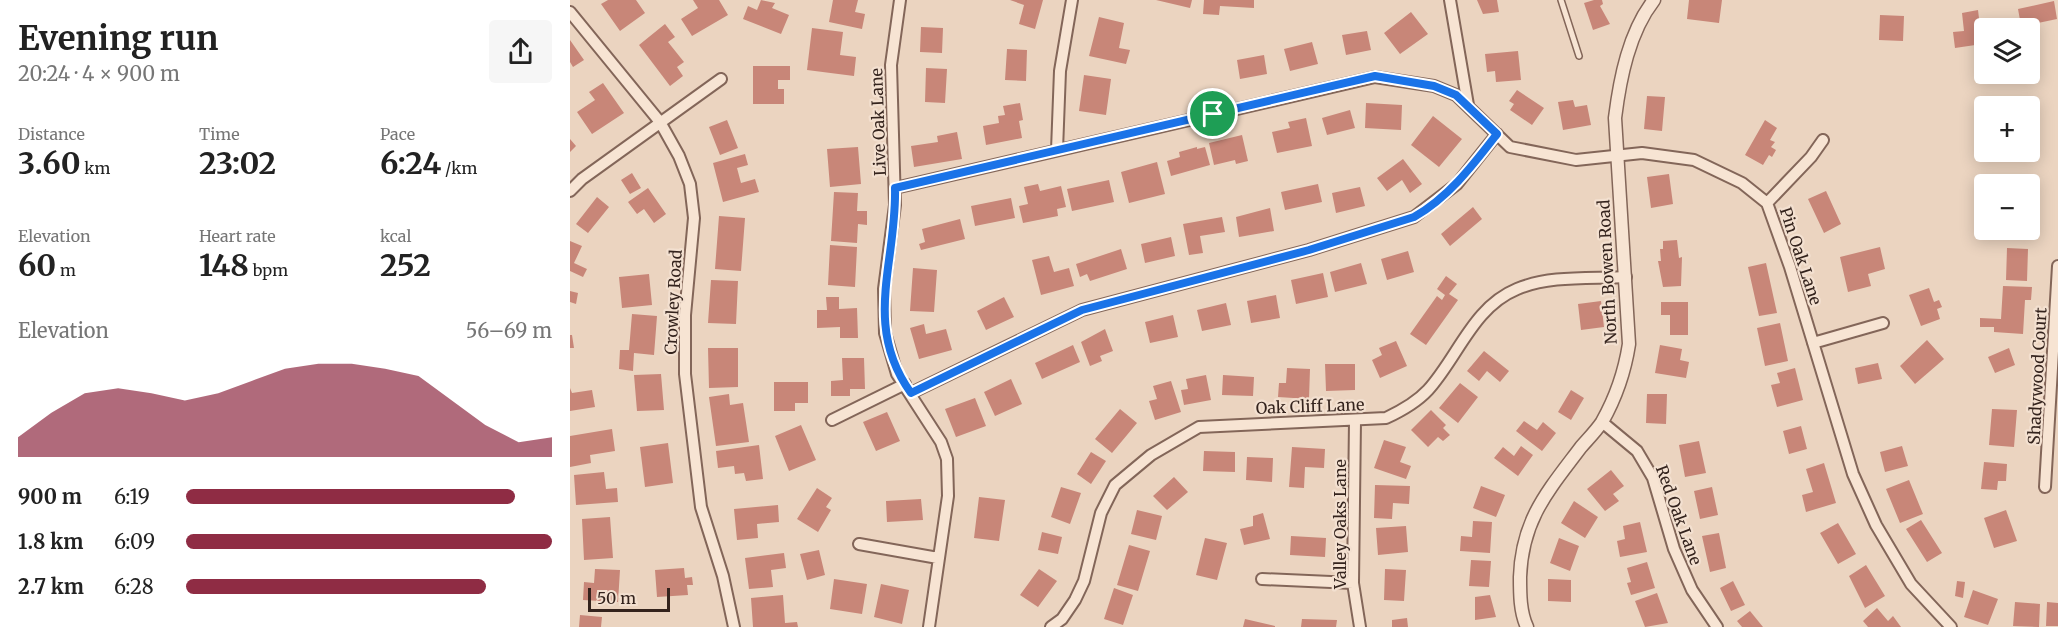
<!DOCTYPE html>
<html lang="en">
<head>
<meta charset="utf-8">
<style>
	:root { --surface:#fff; --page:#f6f6f6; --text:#222; --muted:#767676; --accent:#8f2c44 }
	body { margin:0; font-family:Merriweather,serif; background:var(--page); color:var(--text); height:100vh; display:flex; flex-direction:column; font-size:22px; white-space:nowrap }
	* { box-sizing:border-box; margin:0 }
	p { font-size:20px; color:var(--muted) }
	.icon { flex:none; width:33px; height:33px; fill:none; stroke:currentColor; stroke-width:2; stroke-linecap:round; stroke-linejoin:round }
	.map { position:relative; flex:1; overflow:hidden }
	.details { display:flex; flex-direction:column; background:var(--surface); width:570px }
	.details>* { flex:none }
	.tools { position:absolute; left:1404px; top:18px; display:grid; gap:12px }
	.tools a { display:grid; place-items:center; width:66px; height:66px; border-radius:6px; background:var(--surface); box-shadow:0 3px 15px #0003; font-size:30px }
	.scale { position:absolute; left:18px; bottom:15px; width:82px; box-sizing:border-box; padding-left:6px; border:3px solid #34231d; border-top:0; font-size:16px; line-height:21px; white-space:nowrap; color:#34231d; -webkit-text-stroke:4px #f3e0d0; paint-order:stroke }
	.pin { position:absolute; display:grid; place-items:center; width:51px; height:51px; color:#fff; margin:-26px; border:3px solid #fff; border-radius:50%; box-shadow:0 2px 6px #0007 }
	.round { display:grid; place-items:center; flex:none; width:63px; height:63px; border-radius:6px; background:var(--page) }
	.overview { display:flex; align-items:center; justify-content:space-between; height:102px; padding:0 18px }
	h1 { font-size:33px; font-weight:700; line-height:45px }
	.metrics { display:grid; grid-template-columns:repeat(3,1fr); gap:9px; height:102px; padding:6px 18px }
	.metrics div { display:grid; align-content:center }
	.metrics b { font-size:30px; font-weight:700 }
	.metrics small { font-size:16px; font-weight:400 }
	.metrics p { font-size:16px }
	.chart { height:168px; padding:12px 18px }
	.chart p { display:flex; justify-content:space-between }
	.chart svg { width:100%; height:108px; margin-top:6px; fill:var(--accent); opacity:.7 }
	ul { padding:0 18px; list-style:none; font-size:20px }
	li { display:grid; grid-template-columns:96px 72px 1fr; align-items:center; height:45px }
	li i { height:15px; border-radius:8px; background:var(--accent) }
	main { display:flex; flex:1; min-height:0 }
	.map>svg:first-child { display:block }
	.building { fill:#c88678 }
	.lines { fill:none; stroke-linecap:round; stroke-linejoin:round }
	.service-casing { stroke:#836659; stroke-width:8 }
	.minor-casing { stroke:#836659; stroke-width:14 }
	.tertiary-casing { stroke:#836659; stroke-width:15 }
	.service { stroke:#f7e4d3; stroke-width:5 }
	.minor { stroke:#f7e4d3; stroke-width:10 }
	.tertiary { stroke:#f7e4d3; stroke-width:12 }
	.route-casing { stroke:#fff; stroke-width:12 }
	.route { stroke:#1a73e8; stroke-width:8 }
	.labels { text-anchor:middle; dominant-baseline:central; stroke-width:4.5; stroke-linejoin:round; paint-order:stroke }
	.street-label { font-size:16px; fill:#34231d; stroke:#f3e0d0 }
</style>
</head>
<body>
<main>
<section class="details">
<div class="overview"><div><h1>Evening run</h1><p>20:24 · 4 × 900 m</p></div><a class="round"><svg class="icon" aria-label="share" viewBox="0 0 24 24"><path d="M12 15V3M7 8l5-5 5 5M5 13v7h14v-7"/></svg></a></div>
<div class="metrics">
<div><p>Distance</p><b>3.60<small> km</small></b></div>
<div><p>Time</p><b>23:02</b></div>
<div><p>Pace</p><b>6:24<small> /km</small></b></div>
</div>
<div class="metrics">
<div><p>Elevation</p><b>60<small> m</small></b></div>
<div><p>Heart rate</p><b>148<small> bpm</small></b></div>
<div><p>kcal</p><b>252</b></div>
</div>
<div class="chart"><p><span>Elevation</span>56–69 m</p>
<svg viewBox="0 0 160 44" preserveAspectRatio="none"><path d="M0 44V36L10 26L20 18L30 16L40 18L50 21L60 18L70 13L80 8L90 6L100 6L110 8L120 11L130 21L140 31L150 38L160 36V44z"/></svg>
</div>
<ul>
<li><b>900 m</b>6:19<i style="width:90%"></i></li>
<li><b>1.8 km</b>6:09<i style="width:100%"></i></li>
<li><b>2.7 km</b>6:28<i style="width:82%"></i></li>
</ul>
</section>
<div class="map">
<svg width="1488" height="627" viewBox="0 0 1488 627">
	<rect width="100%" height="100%" fill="#ebd4c0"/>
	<!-- building -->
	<path class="building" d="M38,0H66L75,13L50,31L31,4Z
		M123,0H149L158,15L122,36L111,19L128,8Z
		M191,0L205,3L202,8L219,15L211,34L173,19L178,6L187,10Z
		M263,0H288L285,12L295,14L292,29L259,22Z
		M440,0H473L465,29L449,24L454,5Z
		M586,0H622L620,8Z
		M634,0H684V8L650,6L649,15L633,14Z
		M907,0H927L929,12L913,14Z
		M1024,0H1032L1033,4L1030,6L1040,24L1023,30L1014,3Z
		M1119,0H1152L1149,23L1117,19Z
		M1484,1L1487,19L1459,25V28H1441L1440,22L1450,20L1448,9Z
		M1408,10L1412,44L1385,48L1383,32L1394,31L1392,13Z
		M841,12L858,34L830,54L814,33Z
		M1310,15L1334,16L1333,41L1309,40Z
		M529,17L554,23L549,48L560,50L556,64L519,56Z
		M95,24L105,37L98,42L114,62L107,67L113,76L100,86L69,45Z
		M351,27L373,28L372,53L350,52Z
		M242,28L273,32L270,55L286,57L284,76L237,70Z
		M797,31L801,50L776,55L772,35Z
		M0,40L14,60L3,67L0,62Z
		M742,42L748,64L720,71L714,49Z
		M437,49L457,50L456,81L435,80Z
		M948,51L951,80L926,82L925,71L917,72L915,54Z
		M694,55L697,74L670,79L667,60Z
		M183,66H220V80H208V89H214V104H183Z
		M356,68L377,69L375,103L355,102Z
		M514,75L541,79L536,115L509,111Z
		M33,83L54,113L22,134L7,112L25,100L19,92Z
		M947,90L974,108L962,125L940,110L944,104L939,101Z
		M1077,96L1095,97L1092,131L1074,129Z
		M1003,100L1005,107L1017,105L1021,125L993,130L988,102Z
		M450,103L453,120L449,121L452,138L416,145L413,126L429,123L428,116L435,115L433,106Z
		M796,103L832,105L831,130L795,128Z
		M780,110L785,128L757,135L752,118Z
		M863,116L892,139L869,167L841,145Z
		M736,118L742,146L707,153L702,132L720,128L718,122Z
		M157,120L168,148L150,155L139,127Z
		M1195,120L1207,128L1200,140L1205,142L1201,147L1206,150L1202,157L1199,155L1193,165L1175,155Z
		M387,132L392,159L344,167L341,146L368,142L367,136Z
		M672,135L678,161L666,164L665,160L644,165L639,143Z
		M0,139L6,146L0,152Z
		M288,147L291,184L260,187L257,149Z
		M627,147V149L635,147L640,165L601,176L597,161L610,157L609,152Z
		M175,154L178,165L167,168L171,183L185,179L189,192L153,202L143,163Z
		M833,159L852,184L840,193L832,180L817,191L807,178Z
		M587,162L595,194L559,203L551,172Z
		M62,173L71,188L60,194L51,180Z
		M1099,174L1103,204L1081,208L1077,177Z
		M539,180L544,202L502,211L497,189Z
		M468,184L470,191L491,186L496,207L487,209L488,216L453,223L449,206L458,204L454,187Z
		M748,184L752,202L715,210L711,192Z
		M790,187L795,206L766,213L762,193Z
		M78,188L96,214L84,223L74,209L67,214L58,202Z
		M1256,191L1271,224L1254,233L1238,199Z
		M264,192L288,193L287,211H297V225L288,224L287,243L261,241Z
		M27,197L39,207L18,233L6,224Z
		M441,198L445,218L405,226L401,206Z
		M903,207L912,219L880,246L871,234Z
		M700,208L704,231L669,237L666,217Z
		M149,216L175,218L171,271L145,269Z
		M652,217L655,232L630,236L633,253L619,255L613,224Z
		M390,219L395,239L351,250L349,244L355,242L352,229Z
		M601,237L605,256L575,263L571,244Z
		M1107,240L1109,258L1112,257L1111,286L1093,287L1088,261H1091L1090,249H1093V241Z
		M0,241L12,246L4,263L17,269L13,277L0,271Z
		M260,245L287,247L285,287L258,285Z
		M1310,247L1315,269L1298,274L1301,286L1278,292L1270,257Z
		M1437,248L1458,249L1457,281L1436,280Z
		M551,249L557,269L520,281L517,274L510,277L506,264Z
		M838,251L844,272L817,280L811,259Z
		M479,256L484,272L499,268L504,286L471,295L462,260Z
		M791,263L797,284L765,292L760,272Z
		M1196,263L1207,313L1189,316L1178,267Z
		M343,268L367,270L364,312L340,311Z
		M753,273L758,297L726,304L721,280Z
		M79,274L82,305L52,308L49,277Z
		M876,276L887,284L879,294L888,300L856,345L840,334L867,296L872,300L875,295L867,289Z
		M141,280L168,281L166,324L138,323Z
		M1433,286L1462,287L1461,300H1455L1453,334L1424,332V327H1410V318L1431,319Z
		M1359,288L1364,302L1369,300L1372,307L1367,309L1370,319L1351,326L1339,295Z
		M0,291L8,293L6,304L0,302Z
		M706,295L710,318L681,323L677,301Z
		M256,297H269V309L287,308L288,338H270V327L247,328V310H257Z
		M434,297L444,317L416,330L407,311Z
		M1031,301L1034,327L1011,330L1008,304Z
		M1091,302H1118V335H1100V315H1091Z
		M656,303L661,325L632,331L627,310Z
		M62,314L87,316L84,355L64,353L63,371L49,369L50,350H59Z
		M603,315L608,337L580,343L575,322Z
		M1210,323L1218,361L1195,366L1187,328Z
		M354,324L356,334L376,329L382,350L349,359L340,328Z
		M535,329L543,351L530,356L532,361L520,366L511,342Z
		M0,335H2L4,348H0Z
		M1357,340L1374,359L1345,384L1330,366Z
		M826,341L837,366L810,378L802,360L812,355L809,348Z
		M503,345L510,362L472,379L465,363Z
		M1090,345L1112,349L1110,360L1119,362L1116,378L1085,373Z
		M138,348H168V387L139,388Z
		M1439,348L1445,365L1425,373L1418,357Z
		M914,351L939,371L930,382L917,371L909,381L897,371Z
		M272,358H294L295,389H280V396H261V381L273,380Z
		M1308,363L1312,379L1288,384L1285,368Z
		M755,364H785V390L756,391Z
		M717,368L740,369L739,399L708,397L709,383H716Z
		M1225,368L1233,400L1207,407L1201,385L1210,383L1207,373Z
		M91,374L94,410L67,411L64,375Z
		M636,375L641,400L614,405L611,390L618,389L616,379Z
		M653,375L684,377L683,396L652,395Z
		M441,379L452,404L425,416L414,392Z
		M601,381L611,412L585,420L579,401L587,399L583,386Z
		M204,382H238V403H225V411H204Z
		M890,383L908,397L888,423L869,408Z
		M0,388L2,393L22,390L25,407L0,411Z
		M1001,390L1014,398L1001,420L988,412Z
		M159,394L160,405L173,403L179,442L146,446L139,397Z
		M1077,394H1097L1096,424L1076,423Z
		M405,398L416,426L386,437L375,409Z
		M550,409L567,423L542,453L525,439Z
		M1422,409L1447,410L1444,447L1419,445Z
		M861,410L876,425L873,428L880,435L873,441L868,437L858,447L841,430Z
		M317,412L330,441L306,451L293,422Z
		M954,421L967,430L973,422L986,433L972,451L946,431Z
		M231,425L246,460L219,471L205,436Z
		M1231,426L1237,449L1219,454L1213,431Z
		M42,429L45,451L20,455L21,463L0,467V436Z
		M814,440L836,447L830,462L841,466L836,479L804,468Z
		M1129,441L1136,473L1115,477L1109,445Z
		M98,443L103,483L75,487L70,447Z
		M189,445L193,479L176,481L174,473L165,474L164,466L148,468L146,451Z
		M951,446L963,455L948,476L924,458L933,447L944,456Z
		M1332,446L1338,466L1315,472L1310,452Z
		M722,447L755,449L754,468L735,467L734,488L719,487Z
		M634,451L665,452V472L633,471Z
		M521,452L536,461L521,484L507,474Z
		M677,457L703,458L702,482L676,480Z
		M1414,462L1437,464L1436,481H1428L1427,490L1411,489Z
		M1254,463L1266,503L1236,512L1232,495L1243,492L1236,469Z
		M1041,470L1054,486L1043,494L1049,501L1035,511L1017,489Z
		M34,472L36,489L47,488L48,502L6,505L4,475Z
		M604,477L618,492L597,510L583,496Z
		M1339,480L1353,514L1330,523L1316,489Z
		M805,485L840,486L839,504L823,503L822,519L804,518Z
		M911,486L935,495L926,517L903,508Z
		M491,487L511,493L500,524L481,517Z
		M1142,487L1148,515L1130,519L1124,491Z
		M247,488L262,498L256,507L261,510L248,532L227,519Z
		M409,497L435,500L429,541L404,538Z
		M351,499L353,520L317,522L316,501Z
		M1004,501L1028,517L1015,538L991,523Z
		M208,505L209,522L187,524L188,538L167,540L164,509Z
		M567,510L592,516L586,540L561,534Z
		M1436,510L1447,541L1424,548L1414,518Z
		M693,513L700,539L674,545L670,529L683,526V516Z
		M40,517L43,558L14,560L12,519Z
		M1351,520L1372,553L1357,562L1336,529Z
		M903,521L922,522L920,553L890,551L891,536L902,537Z
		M1070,522L1077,552L1050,557L1047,541L1055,539L1053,526Z
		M1268,523L1286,554L1268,564L1250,533Z
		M836,526L838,552L808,555L806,528Z
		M472,532L492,537L488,554L468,550Z
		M1149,533L1156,568L1140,572L1132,536Z
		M721,536L756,538L755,557L720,555Z
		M635,538L657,543L647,580L626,575Z
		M989,538L1009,546L1000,571L980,563Z
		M559,545L580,551L568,591L547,585Z
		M249,550L255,575L237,580L230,554Z
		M214,553L216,568L201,570L203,587L179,589L175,558Z
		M901,560L921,561L919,587L899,586Z
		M1077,562L1085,588L1061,595L1057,583L1061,582L1057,568Z
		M1296,565L1315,596L1295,608L1279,576Z
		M114,568L115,578L122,577L123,585H117L118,595L87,597L85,570Z
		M25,569L50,570L48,602L13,600L14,582L24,583Z
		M469,569L487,581L468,607L450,595Z
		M815,569L836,570L834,601L814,600Z
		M264,579L297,584L292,614L260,609Z
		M978,579L1001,580V602L978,601Z
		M1163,581L1175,605L1161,611L1150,588Z
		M1387,581L1395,582L1393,598L1385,596Z
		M311,584L339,590L332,624L304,617Z
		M544,588L563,595L553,625L534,619Z
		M1403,590L1428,599L1418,625L1394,617Z
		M1087,593L1098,623L1075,627L1065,601Z
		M213,595L215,623L227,622L228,627H183L181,598Z
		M920,595L926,617L905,620V597Z
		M1445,602L1470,604L1469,627L1443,626Z
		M1477,602L1488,603V626H1476Z
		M1307,608L1318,621L1323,616L1331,627H1298L1293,621Z
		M1180,611L1193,627H1172L1167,621Z
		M10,615L32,617L31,627H9Z
		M837,618L838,627H822V620Z
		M675,619L705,626V627H673Z
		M732,619L767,620L766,627H731Z"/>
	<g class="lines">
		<!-- service casing -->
		<g class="service-casing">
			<path id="service" d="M991,0L1009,56"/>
		</g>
		<!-- minor casing -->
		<g class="minor-casing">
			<path id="minor" d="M330,0L321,65L325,205L314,289L315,333L327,374L371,442L377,459L378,496L359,627
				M880,0L898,105
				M0,12L90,122L109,156L120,184L124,218L115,315V374L131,507L153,576L164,627
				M487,150L490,71L502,0
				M325,188L805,77L864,86L886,95L940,147L1006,160L1072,153L1124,160L1172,183L1197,203L1220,267L1283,474L1306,525L1341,584L1381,627
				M0,191L12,179L151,79
				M1197,203L1241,157L1253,140
				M1243,343L1313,323
				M341,393L512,310L739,250L844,217L887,184L927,134
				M262,420L335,384
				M785,421L783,583L790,627
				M1032,422L1067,451L1083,478L1104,549L1122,590L1147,627
				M1475,487L1488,266
				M289,544L368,558
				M692,579L783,583
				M481,627L492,619L505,600L514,581L531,513L545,485L581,455L629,427L816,418C831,411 846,403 858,390C888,357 903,307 947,289C980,275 1021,279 1056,277"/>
		</g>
		<!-- tertiary casing -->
		<g class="tertiary-casing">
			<path id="tertiary" d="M957,627C950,612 950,594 950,577C952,519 978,491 1011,447C1018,439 1026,431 1032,422C1045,399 1055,370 1059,344L1045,118C1050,78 1059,32 1084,0"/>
		</g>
		<!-- service -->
		<use href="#service" class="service"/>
		<!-- minor -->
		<use href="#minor" class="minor"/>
		<!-- tertiary -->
		<use href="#tertiary" class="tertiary"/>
	</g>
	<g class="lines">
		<!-- route casing -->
		<g class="route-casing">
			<path id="route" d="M805,76L864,86L886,95L927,134C903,165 879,197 844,217L739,250L512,310L341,393C292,325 327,262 325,188Z"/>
		</g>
		<!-- route -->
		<use href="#route" class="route"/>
	</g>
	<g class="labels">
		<!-- street labels -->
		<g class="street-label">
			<text transform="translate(308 122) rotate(-92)">Live Oak Lane</text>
			<text transform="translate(1231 256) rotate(72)">Pin Oak Lane</text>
			<text transform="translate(1037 272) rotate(-93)">North Bowen Road</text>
			<text transform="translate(103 302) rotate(-87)">Crowley Road</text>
			<text transform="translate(1467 376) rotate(-87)">Shadywood Court</text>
			<text transform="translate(740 406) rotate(-2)">Oak Cliff Lane</text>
			<text transform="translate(1109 515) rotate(70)">Red Oak Lane</text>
			<text transform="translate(770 524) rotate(-90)">Valley Oaks Lane</text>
		</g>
	</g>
</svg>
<div class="tools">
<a><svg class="icon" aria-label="layers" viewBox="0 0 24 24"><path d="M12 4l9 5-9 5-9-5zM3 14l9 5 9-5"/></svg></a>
<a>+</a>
<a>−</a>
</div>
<div class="scale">50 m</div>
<div class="pin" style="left:643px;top:114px;background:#1e9e55"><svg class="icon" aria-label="arrive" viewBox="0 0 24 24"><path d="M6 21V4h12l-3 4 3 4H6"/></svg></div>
</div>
</main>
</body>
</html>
